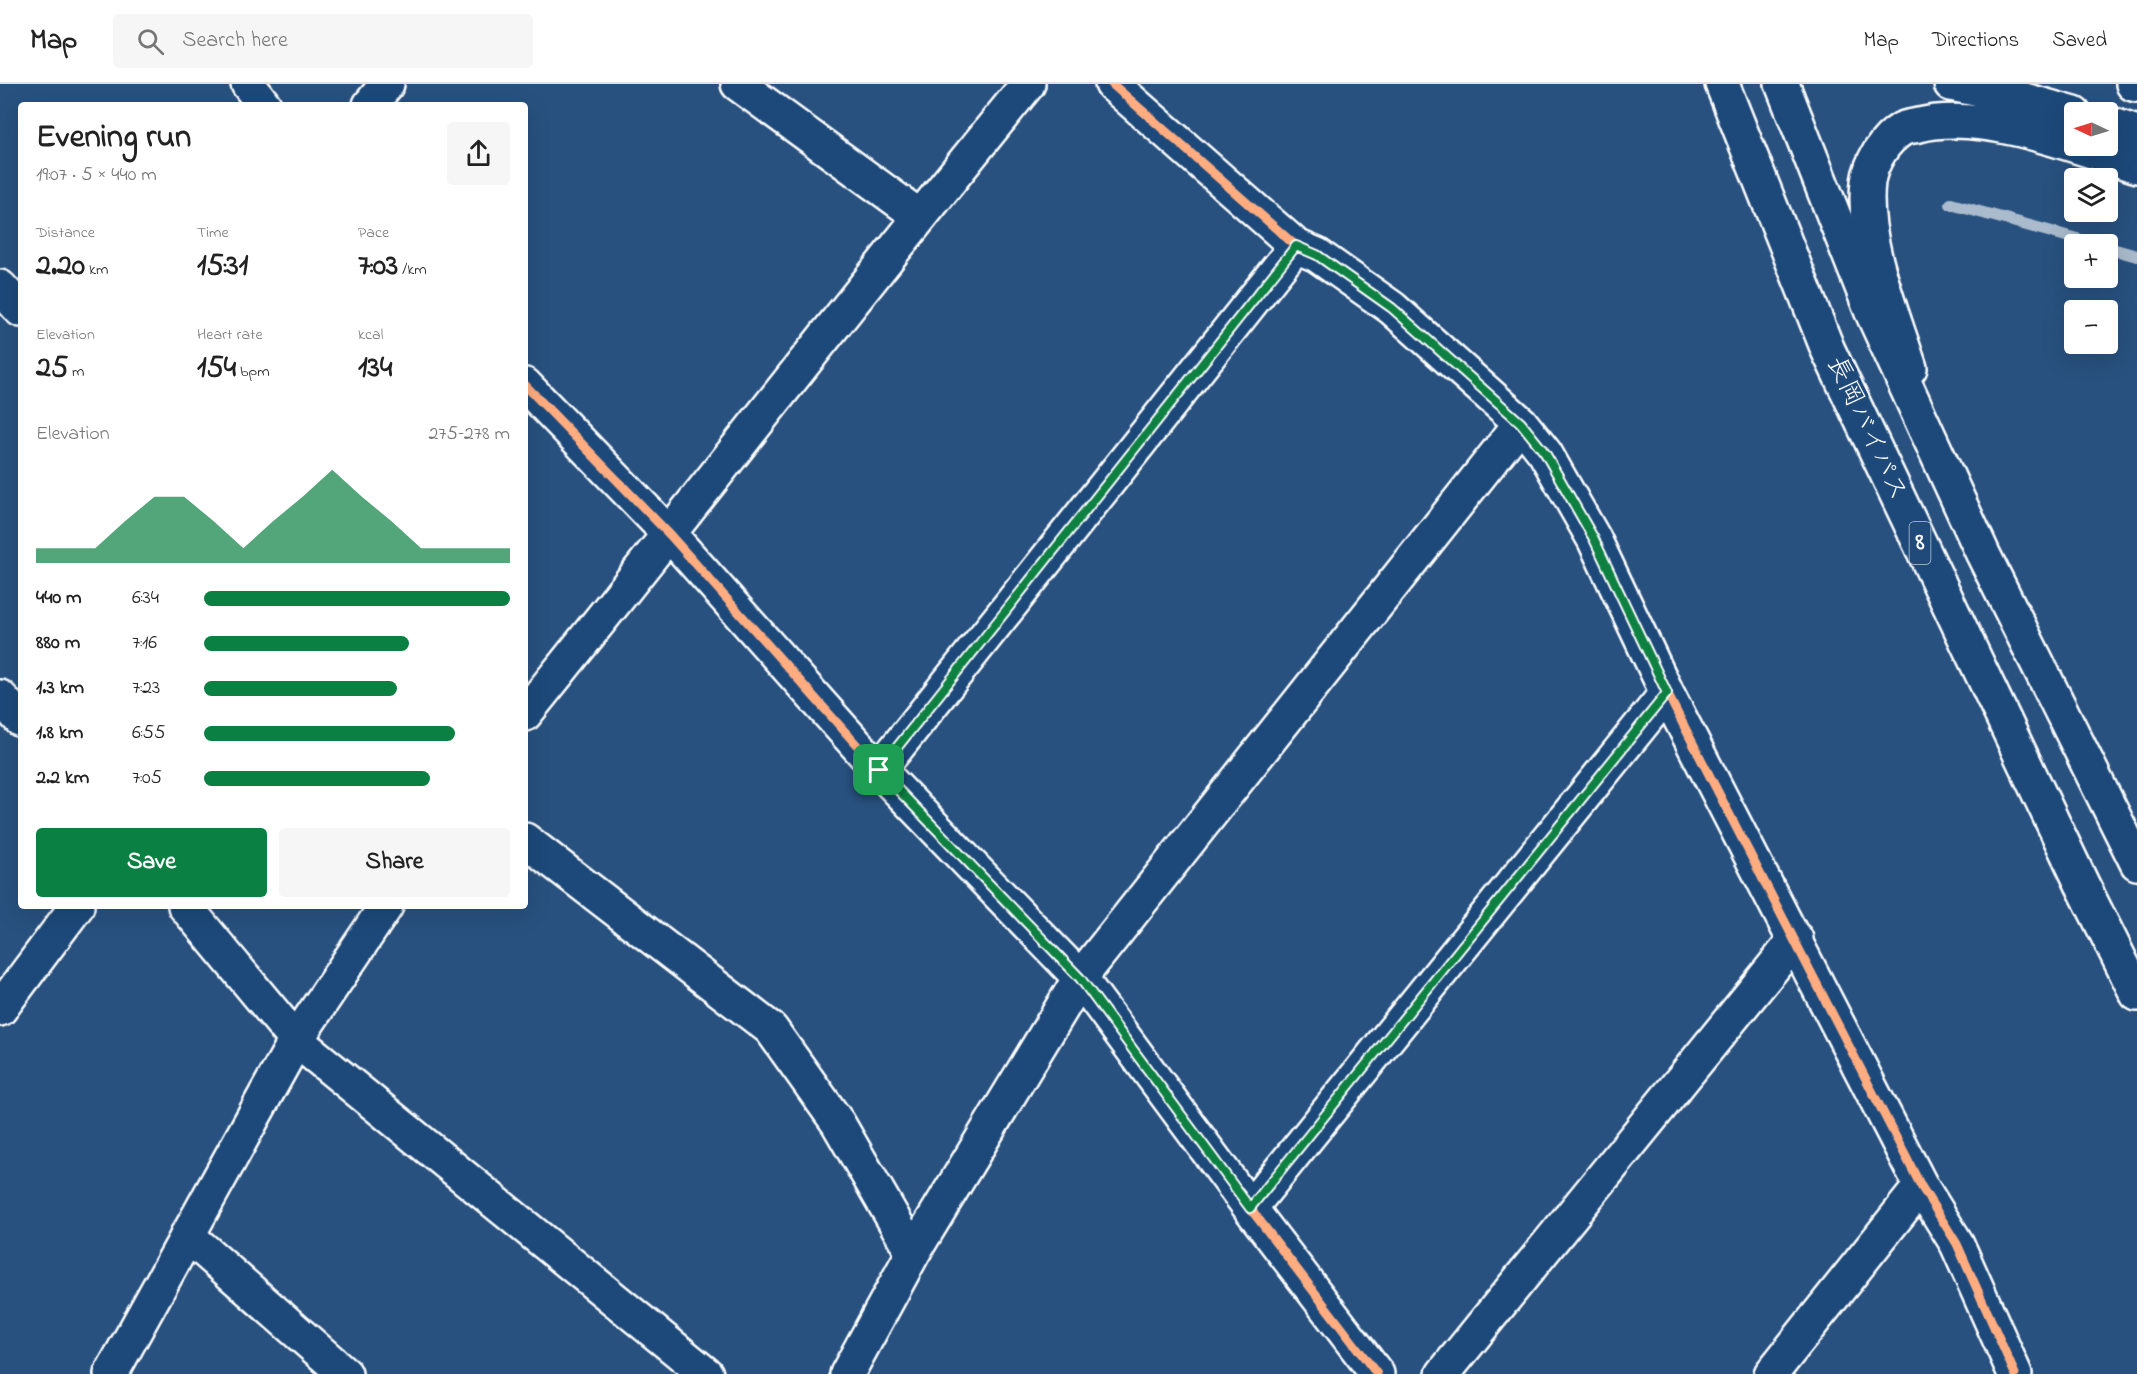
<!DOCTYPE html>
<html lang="en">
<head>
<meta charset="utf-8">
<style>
	:root { --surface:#fff; --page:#f6f6f6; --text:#222; --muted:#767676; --line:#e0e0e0; --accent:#0b8043 }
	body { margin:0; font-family:"Indie Flower","Klee One",sans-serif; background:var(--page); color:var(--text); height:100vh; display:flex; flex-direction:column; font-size:22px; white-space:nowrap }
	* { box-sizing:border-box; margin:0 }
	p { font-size:20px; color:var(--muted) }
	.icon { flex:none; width:33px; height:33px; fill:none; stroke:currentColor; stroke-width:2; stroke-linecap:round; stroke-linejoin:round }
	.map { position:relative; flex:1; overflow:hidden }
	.side { position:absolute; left:18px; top:18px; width:510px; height:807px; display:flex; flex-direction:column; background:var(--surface); border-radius:6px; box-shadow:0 6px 24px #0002 }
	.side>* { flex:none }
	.needle { width:39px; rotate:274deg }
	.controls { position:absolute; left:2064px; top:18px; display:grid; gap:12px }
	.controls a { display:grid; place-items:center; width:54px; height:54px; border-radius:6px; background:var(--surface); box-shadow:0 6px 24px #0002; font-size:30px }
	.pin { position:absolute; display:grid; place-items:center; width:51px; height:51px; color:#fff; margin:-26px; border-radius:12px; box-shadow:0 3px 9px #0006 }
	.round { display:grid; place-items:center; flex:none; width:63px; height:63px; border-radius:6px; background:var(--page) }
	.headline { display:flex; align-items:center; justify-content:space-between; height:102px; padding:0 18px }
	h1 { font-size:33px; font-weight:800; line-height:45px }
	.figures { display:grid; grid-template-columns:repeat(3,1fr); gap:9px; height:102px; padding:6px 18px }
	.figures div { display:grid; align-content:center }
	.figures b { font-size:30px; font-weight:800 }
	.figures small { font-size:16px; font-weight:400 }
	.figures p { font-size:16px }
	.chart { height:168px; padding:12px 18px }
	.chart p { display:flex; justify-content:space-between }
	.chart svg { width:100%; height:108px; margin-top:6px; fill:var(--accent); opacity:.7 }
	.action { display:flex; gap:12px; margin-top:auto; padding:12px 18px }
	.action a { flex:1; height:69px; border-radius:6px; background:var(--accent); color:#fff; font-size:24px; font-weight:800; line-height:69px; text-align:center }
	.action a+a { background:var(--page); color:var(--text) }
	ul { padding:0 18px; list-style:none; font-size:20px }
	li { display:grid; grid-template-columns:96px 72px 1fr; align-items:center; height:45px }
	li i { height:15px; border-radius:8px; background:var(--accent) }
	header { display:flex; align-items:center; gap:36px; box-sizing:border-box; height:84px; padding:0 30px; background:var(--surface); border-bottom:2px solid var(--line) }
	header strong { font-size:28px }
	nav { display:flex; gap:33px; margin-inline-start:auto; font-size:21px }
	.search { width:420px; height:54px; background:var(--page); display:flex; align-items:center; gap:15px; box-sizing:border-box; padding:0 21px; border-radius:6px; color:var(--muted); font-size:22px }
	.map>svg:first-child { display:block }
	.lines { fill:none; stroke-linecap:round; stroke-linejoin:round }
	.stream { stroke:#aabbcd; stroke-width:12 }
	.street-casing { stroke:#fff; stroke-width:38 }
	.secondary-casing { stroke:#fff; stroke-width:38 }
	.highway-casing { stroke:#fff; stroke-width:38 }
	.street { stroke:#1f4a7a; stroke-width:33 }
	.secondary { stroke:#1f4a7a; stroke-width:33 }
	.highway { stroke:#1f4a7a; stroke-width:33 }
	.cycleway-casing { stroke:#1f4a7a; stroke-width:13 }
	.cycleway { stroke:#ffac80; stroke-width:9 }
	.route-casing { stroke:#fff; stroke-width:12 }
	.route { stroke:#0b8043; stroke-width:8 }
	.labels { text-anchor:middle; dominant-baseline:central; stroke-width:6; stroke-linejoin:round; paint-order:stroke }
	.shield { fill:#1f4a7a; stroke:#bcc9d7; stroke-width:1.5 }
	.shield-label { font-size:24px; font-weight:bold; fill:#fff }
	.street-label { font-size:26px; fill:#fff; stroke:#1f4a7a }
</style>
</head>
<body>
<header>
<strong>Map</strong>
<div class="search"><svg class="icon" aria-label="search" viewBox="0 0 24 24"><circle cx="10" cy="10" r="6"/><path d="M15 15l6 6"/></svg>Search here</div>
<nav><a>Map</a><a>Directions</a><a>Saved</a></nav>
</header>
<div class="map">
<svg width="2137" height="1290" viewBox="0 0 2137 1290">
	<rect width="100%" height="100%" fill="#28517f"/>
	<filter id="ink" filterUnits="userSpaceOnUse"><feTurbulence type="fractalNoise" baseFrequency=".0167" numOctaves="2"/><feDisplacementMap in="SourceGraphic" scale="12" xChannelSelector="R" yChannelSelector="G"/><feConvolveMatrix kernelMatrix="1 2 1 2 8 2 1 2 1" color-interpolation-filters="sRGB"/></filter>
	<g filter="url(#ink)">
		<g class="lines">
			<!-- stream -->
			<path class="stream" d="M1951,120L2095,160
				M2108,164L2137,172"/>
			<!-- street casing -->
			<g class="street-casing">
				<path id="street" d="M248,0L264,21
					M738,0L919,132
					M1112,0L1296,162L1317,171L1392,224L1521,339L1545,369L1594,455L1667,609L1921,1102L1957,1160L2015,1290
					M370,21L387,0
					M0,203L21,226
					M525,301L670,451L879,686L1080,894L1250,1124L1377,1290
					M0,613L21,636
					M525,630C694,421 857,208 1028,0
					M879,686L1296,162
					M525,756L771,945L838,1039L913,1169
					M185,822L296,956L706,1290
					M0,925L77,822
					M1250,1124L1667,609
					M187,1151L345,1290
					M111,1290L296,956L386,822
					M847,1290L913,1169L1080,894L1521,339
					M1443,1290L1796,855
					M1771,1290L1921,1102"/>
			</g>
			<!-- secondary casing -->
			<g class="secondary-casing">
				<path id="secondary" d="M1951,0L2010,12L2074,30
					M2133,0L2137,1
					M2108,39L2137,49
					M1910,284C1893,230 1861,155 1868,98C1871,78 1884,56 1902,45C1906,43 1914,42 1919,41C1983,25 2075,62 2137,82"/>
			</g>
			<!-- highway casing -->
			<g class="highway-casing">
				<path id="highway" d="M1722,0L1828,266L2082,800L2137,910
					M1782,0L1871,226L1983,470L2137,779"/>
			</g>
			<!-- street -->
			<use href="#street" class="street"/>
			<!-- secondary -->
			<use href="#secondary" class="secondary"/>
			<!-- highway -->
			<use href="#highway" class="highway"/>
			<!-- cycleway casing -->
			<g class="cycleway-casing">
				<path id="cycleway" d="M1112,0L1296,162L1317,171L1392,224L1521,339L1545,369L1594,455L1667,609L1921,1102L1957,1160L2015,1290
					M525,301L670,451L879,686L1080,894L1250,1124L1377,1290"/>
			</g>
			<!-- cycleway -->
			<use href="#cycleway" class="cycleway"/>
		</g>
	</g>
	<g class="lines" filter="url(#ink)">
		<!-- route casing -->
		<g class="route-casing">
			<path id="route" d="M1296,162L1317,171L1392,224L1521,339L1545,369L1594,455L1667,609L1250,1124L1080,894L879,686Z"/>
		</g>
		<!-- route -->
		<use href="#route" class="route"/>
	</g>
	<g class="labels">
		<!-- shield labels -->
		<rect class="shield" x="1909.5" y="438" width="21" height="42" rx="4.5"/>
		<g class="shield-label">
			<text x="1920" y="459">8</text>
		</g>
		<!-- street labels -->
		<g class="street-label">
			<text transform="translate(1866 345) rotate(65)">長岡バイパス</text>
		</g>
	</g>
</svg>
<div class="controls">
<a><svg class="needle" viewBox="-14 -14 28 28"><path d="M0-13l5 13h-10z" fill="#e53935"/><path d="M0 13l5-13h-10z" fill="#767676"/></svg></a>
<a><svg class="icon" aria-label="layers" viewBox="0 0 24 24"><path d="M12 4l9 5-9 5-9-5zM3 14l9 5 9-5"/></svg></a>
<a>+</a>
<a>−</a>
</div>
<div class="pin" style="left:879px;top:686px;background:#1e9e55"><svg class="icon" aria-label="arrive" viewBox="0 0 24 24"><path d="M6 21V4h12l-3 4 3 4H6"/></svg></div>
<section class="side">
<div class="headline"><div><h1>Evening run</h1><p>19:07 · 5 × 440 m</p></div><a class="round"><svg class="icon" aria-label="share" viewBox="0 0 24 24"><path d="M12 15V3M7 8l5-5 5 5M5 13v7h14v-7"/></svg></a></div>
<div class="figures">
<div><p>Distance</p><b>2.20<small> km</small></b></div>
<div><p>Time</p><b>15:31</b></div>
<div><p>Pace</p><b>7:03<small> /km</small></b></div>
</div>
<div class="figures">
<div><p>Elevation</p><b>25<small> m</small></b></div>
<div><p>Heart rate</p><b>154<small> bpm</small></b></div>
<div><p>kcal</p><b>134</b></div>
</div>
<div class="chart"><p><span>Elevation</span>275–278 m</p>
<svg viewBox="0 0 160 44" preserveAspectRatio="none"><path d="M0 44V38L10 38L20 38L30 27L40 17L50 17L60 27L70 38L80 27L90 17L100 6L110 17L120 27L130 38L140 38L150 38L160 38V44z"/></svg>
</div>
<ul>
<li><b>440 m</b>6:34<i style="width:100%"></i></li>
<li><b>880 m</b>7:16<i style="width:67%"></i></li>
<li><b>1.3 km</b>7:23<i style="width:63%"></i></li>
<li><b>1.8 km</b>6:55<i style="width:82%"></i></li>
<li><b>2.2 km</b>7:05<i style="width:74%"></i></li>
</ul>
<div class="action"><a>Save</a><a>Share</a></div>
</section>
</div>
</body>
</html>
